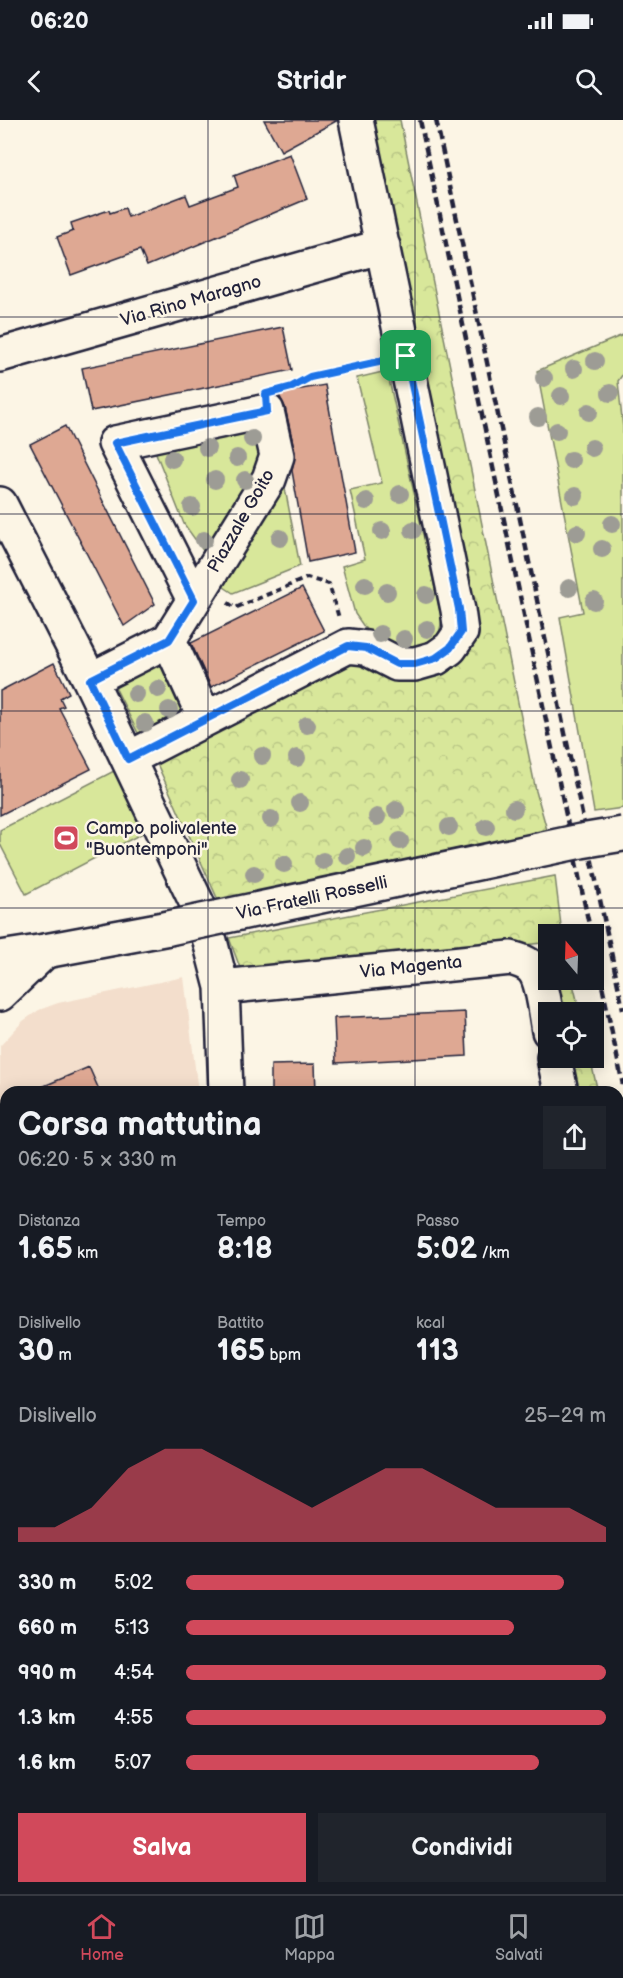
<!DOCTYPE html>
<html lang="it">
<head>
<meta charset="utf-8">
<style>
	:root { --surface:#171b24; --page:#20242c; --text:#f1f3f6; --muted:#9ea1a6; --line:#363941; --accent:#d1495b }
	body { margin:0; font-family:"Balsamiq Sans",sans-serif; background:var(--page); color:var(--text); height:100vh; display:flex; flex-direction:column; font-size:22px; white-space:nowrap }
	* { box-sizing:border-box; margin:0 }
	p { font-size:20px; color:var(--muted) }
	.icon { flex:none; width:33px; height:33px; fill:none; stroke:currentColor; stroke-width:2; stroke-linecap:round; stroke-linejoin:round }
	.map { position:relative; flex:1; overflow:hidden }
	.details { position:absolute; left:0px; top:966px; width:624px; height:808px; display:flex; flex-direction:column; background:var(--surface); border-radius:18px 18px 0 0; box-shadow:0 3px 15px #0003 }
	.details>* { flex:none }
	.needle { width:39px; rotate:341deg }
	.fabs { position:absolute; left:538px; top:804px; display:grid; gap:12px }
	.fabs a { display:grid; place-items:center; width:66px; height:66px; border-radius:0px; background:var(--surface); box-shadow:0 3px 15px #0003; font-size:30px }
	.pin { position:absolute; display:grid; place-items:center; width:51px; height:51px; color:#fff; margin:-26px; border-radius:12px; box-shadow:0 3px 9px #0006 }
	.round { display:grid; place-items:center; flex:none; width:63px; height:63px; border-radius:0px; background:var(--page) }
	.overview { display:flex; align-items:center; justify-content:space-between; height:102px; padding:0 18px }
	h1 { font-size:33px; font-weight:700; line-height:45px }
	.stats { display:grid; grid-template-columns:repeat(3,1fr); gap:9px; height:102px; padding:6px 18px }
	.stats div { display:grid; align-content:center }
	.stats b { font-size:30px; font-weight:700 }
	.stats small { font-size:16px; font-weight:400 }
	.stats p { font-size:16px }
	.chart { height:168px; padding:12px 18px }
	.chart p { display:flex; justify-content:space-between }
	.chart svg { width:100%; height:108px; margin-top:6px; fill:var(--accent); opacity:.7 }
	.action { display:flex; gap:12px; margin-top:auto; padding:12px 18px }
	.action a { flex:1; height:69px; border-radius:0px; background:var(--accent); color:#fff; font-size:24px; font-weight:700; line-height:69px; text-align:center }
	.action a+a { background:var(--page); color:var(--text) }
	ul { padding:0 18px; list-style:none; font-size:20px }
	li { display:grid; grid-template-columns:96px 72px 1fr; align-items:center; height:45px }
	li i { height:15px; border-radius:8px; background:var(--accent) }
	.status { display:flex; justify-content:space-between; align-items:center; height:42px; padding:0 30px; background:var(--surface); direction:ltr }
	.status svg { height:16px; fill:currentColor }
	header { display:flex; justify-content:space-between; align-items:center; height:78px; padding:0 18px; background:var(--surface); font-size:27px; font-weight:700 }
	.tabs { display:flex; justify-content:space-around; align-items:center; height:84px; border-top:2px solid var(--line); background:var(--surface); font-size:16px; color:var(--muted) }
	.tabs a { display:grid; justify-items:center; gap:3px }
	.tabs .current { color:var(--accent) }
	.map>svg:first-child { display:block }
	.built { fill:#f3decc }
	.grass { fill:#d8e79a; stroke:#7d846a; stroke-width:1.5 }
	.park { fill:url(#park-crowns); stroke:#7d846a; stroke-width:1.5 }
	.building { fill:#dea893; stroke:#22223b; stroke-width:1.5 }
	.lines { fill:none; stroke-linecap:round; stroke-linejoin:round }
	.minor-casing { stroke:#22223b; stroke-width:38 }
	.tertiary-casing { stroke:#22223b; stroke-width:38 }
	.path { stroke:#22223b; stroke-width:4; stroke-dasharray:6 4.5; stroke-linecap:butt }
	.minor { stroke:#fcf5e5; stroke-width:33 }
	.tertiary { stroke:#fcf5e5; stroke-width:33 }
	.rail { stroke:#22223b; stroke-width:4.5; stroke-dasharray:9 4.5; stroke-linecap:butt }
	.tertiary-bridge-casing { stroke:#22223b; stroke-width:38; stroke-linecap:butt }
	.tertiary-bridge { stroke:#fcf5e5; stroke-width:33 }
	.tree { fill:#9d9c95 }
	.route-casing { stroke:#fff; stroke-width:12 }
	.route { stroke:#1a73e8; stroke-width:8 }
	.grid { fill:none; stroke:#22223b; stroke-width:1.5; stroke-opacity:0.55 }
	.labels { text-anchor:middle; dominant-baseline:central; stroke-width:5; stroke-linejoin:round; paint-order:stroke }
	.street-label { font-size:18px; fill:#22223b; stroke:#fcf5e5 }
	.poi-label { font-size:18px; fill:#22223b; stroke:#fcf5e5; text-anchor:start }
</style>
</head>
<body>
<div class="status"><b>06:20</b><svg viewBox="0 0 49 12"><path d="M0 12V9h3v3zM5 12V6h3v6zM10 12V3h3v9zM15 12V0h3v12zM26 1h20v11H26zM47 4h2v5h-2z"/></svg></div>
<header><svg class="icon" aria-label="back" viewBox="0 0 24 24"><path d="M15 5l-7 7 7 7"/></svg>Stridr<svg class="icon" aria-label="search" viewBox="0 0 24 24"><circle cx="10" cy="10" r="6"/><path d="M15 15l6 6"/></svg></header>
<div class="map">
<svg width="623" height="1774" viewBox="0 0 623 1774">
	<defs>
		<pattern id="park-crowns" width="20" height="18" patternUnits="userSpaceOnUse" patternTransform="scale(1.5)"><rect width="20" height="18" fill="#d8e79a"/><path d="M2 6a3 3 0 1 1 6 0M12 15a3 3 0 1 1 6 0" fill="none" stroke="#b9c686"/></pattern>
	</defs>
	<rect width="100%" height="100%" fill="#fcf5e5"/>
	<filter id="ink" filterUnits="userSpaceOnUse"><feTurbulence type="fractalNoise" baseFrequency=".0167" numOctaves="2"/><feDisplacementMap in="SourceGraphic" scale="12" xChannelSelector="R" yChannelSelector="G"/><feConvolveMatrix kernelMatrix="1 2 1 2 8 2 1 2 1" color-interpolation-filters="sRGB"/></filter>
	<g filter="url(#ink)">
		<!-- built -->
		<path class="built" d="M184,857L198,972H6V1232L0,1222V926L23,901L39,890L58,883Z
			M6,1693V1768L114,1769L117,1774H0V1697Z"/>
		<!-- grass -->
		<path class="grass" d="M623,215V254L618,261L623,308V688L594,692L560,497L583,492L537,251Z
			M387,251L442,500L438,518L417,529L391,532L369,514L355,494L342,446L365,439L350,370L382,363L357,258Z
			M257,301L267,332L260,354L204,432L184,404L152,323Z
			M282,353L300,446L233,473L215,461Z
			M158,530L190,594L141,619L109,555Z
			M114,651L145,712L26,774L0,724V710Z
			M346,1768H497L500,1774H337Z"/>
		<!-- park -->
		<path class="park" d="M369,0H400L536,671L547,710L218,780L154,637L348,541L391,557L451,540Z
			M555,756L562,814H549V854L542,823L243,856L229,818Z
			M550,860H572L580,892H556Z
			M565,938H590L598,972H572Z
			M618,1062L623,1084V1774L618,1752Z"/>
		<!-- building -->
		<path class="building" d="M264,0H338L281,31Z
			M290,34L307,79L147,146L140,130L71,155L57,117L73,111L71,103L109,90L110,93L125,88L128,97L186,75L190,85L238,67L234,55Z
			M283,207L292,250L91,291L82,248Z
			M325,265L355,432L308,442L292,351L295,332L285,287L278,273Z
			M65,306L155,484L124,506L30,324Z
			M302,468L324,511L211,567L191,523Z
			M54,543L69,573L60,578L64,586L59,588L91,649L0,695V571Z
			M465,892L467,936L336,943L334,898Z
			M315,944L316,972H271V945Z
			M89,947L100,972H30Z"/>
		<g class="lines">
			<!-- minor casing -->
			<g class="minor-casing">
				<path id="minor" d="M0,235L383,126
					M0,384L90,560L204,798L222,867L226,972
					M169,520L205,599
					M90,560L169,520L269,359L277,336L267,291L115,323L194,480
					M128,639L348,526L366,528L397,544H415L436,538L450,528L461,512L458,490L356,0
					M222,867L511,838C518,840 526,842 532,848C543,859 546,895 549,911
					M0,874L45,831
					M554,938L561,972
					M0,1293L6,1303
					M0,1502L6,1498
					M0,1684L6,1680
					M284,1768L288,1774
					M603,1768L604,1774"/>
			</g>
			<!-- tertiary casing -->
			<g class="tertiary-casing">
				<path id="tertiary" d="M0,838L45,831L169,808"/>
			</g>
			<!-- path -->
			<path class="path" d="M286,269L311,257L376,242
				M228,483L235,488L307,458L329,464L339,498
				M0,1251L6,1248"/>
			<!-- minor -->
			<use href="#minor" class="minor"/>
			<!-- tertiary -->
			<use href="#tertiary" class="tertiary"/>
			<!-- rail -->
			<path class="rail" d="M420,0L591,814
				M436,0L623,889
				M594,827L623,965"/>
			<!-- tertiary-bridge casing -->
			<g class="tertiary-bridge-casing">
				<path id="tertiary-bridge" d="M169,808L581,721L623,714"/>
			</g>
			<!-- tertiary-bridge -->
			<use href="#tertiary-bridge" class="tertiary-bridge"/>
		</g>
		<!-- trees -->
		<g class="tree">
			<circle cx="595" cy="241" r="9"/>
			<circle cx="574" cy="249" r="9"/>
			<circle cx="544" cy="258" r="9"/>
			<circle cx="610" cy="273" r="9"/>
			<circle cx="561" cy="276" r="9"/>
			<circle cx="589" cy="292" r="9"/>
			<circle cx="538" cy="297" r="9"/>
			<circle cx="557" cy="311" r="9"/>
			<circle cx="252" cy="319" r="9"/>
			<circle cx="207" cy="328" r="9"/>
			<circle cx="592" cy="328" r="9"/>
			<circle cx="237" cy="338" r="9"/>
			<circle cx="172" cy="339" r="9"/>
			<circle cx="571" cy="340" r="9"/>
			<circle cx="215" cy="360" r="9"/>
			<circle cx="245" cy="360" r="9"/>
			<circle cx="400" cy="374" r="9"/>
			<circle cx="575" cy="376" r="9"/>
			<circle cx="366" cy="381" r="9"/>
			<circle cx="192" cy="387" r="9"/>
			<circle cx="612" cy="404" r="9"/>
			<circle cx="413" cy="410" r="9"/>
			<circle cx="382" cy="411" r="9"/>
			<circle cx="577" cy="413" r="9"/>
			<circle cx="280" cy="418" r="9"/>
			<circle cx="204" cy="420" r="9"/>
			<circle cx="602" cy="429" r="9"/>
			<circle cx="365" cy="465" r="9"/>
			<circle cx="569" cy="468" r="9"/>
			<circle cx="387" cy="472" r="9"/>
			<circle cx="426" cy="475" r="9"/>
			<circle cx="594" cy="481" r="9"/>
			<circle cx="427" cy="509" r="9"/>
			<circle cx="380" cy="514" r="9"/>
			<circle cx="404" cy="519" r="9"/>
			<circle cx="158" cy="569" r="9"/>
			<circle cx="136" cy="574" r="9"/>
			<circle cx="169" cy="590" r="9"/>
			<circle cx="145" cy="603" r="9"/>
			<circle cx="307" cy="605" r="9"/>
			<circle cx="262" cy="636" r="9"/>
			<circle cx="297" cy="638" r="9"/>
			<circle cx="240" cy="660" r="9"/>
			<circle cx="300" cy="683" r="9"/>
			<circle cx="514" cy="689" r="9"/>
			<circle cx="396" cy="690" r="9"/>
			<circle cx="377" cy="697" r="9"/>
			<circle cx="271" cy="699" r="9"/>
			<circle cx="449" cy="707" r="9"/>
			<circle cx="486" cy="707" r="9"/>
			<circle cx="400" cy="721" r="9"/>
			<circle cx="364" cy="728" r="9"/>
			<circle cx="347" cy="736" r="9"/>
			<circle cx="323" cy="741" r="9"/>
			<circle cx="284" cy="744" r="9"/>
			<circle cx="254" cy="754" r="9"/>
		</g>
	</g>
	<g class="lines" filter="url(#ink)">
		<!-- route casing -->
		<g class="route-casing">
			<path id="route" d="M406,236L459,489L461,512L450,528L436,538L415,544H397L366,528L348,526L128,639L90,560L169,520L194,480L115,323L267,291L266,274L292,267L310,257Z"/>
		</g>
		<!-- route -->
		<use href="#route" class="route"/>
	</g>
	<!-- grid -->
	<path class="grid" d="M208,0V972M415,0V972M0,197H623M0,394H623M0,591H623M0,788H623M0,986H6M618,986H623M0,1183H6M618,1183H623M0,1380H6M618,1380H623M0,1577H6M618,1577H623M208,1768V1774M415,1768V1774"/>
	<!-- icons -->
	<defs>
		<g id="stadium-square" transform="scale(1.35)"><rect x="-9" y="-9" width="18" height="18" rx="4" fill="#d1495b" stroke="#fcf5e5"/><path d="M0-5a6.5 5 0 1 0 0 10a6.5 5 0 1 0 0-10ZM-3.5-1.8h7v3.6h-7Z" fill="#fff"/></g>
	</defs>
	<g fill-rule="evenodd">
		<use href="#stadium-square" x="66" y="718"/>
	</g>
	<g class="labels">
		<!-- street labels -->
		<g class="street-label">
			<text transform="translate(191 181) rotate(-16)">Via Rino Maragno</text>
			<text transform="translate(241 401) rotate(-60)">Piazzale Goito</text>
			<text transform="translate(312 778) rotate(-12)">Via Fratelli Rosselli</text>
			<text transform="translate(411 847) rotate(-6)">Via Magenta</text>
		</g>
		<!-- poi labels -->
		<g class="poi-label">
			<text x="86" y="708">Campo polivalente<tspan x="86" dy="21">"Buontemponi"</tspan></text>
		</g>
	</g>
</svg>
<div class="fabs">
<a><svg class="needle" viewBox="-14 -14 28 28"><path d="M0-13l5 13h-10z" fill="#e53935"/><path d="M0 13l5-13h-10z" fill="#9ea1a6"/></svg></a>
<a><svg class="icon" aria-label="locate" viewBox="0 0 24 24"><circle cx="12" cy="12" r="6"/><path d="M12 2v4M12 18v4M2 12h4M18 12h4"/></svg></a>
</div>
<div class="pin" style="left:406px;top:236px;background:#1e9e55"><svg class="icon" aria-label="arrive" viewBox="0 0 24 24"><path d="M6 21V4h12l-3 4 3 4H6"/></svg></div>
<section class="details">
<div class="overview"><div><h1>Corsa mattutina</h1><p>06:20 · 5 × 330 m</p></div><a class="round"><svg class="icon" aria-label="share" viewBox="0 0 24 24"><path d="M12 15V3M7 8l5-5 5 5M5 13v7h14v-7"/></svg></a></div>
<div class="stats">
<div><p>Distanza</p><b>1.65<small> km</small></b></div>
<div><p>Tempo</p><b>8:18</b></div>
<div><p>Passo</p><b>5:02<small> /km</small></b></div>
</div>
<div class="stats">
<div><p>Dislivello</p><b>30<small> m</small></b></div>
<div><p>Battito</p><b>165<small> bpm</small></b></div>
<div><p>kcal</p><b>113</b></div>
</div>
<div class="chart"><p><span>Dislivello</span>25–29 m</p>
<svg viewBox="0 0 160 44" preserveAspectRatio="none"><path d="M0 44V38L10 38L20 30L30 14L40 6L50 6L60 14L70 22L80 30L90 22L100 14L110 14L120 22L130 30L140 30L150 30L160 38V44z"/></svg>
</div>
<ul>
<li><b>330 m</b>5:02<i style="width:90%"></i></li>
<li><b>660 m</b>5:13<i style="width:78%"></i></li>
<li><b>990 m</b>4:54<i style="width:100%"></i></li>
<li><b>1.3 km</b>4:55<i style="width:100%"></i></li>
<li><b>1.6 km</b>5:07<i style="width:84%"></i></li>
</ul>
<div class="action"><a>Salva</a><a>Condividi</a></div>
</section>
</div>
<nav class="tabs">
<a class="current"><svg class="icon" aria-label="home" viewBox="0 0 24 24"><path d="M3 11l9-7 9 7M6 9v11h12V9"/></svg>Home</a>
<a><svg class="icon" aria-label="map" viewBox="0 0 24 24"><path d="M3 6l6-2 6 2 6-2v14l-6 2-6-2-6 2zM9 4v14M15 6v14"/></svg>Mappa</a>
<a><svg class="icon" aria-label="saved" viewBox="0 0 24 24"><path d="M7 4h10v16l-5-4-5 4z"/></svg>Salvati</a>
</nav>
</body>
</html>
